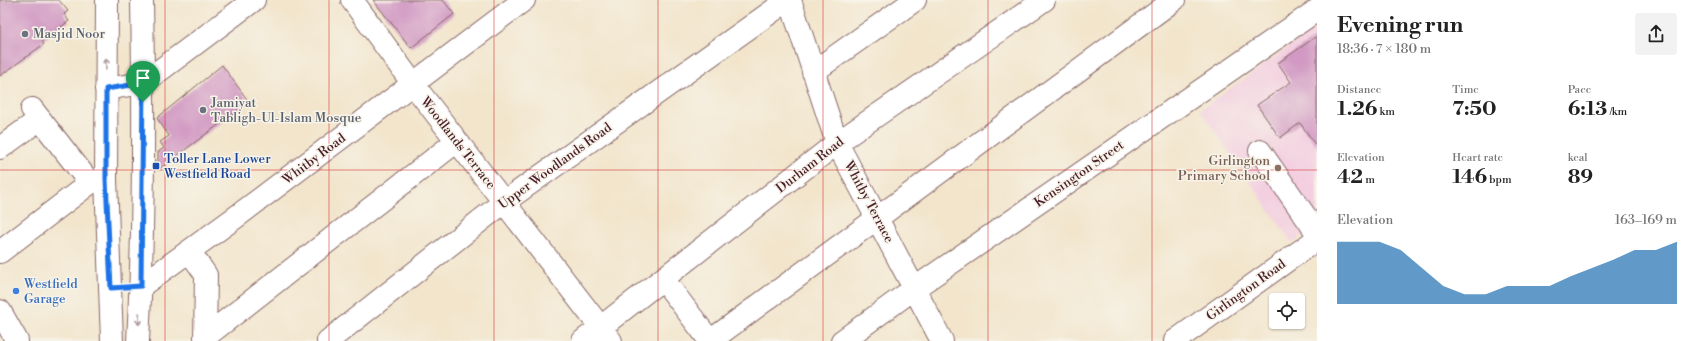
<!DOCTYPE html>
<html lang="en">
<head>
<meta charset="utf-8">
<style>
	:root { --surface:#fff; --page:#f2f2f2; --text:#222; --muted:#767676; --accent:#1f6fb2 }
	body { margin:0; font-family:"Libre Bodoni",serif; background:var(--page); color:var(--text); height:100vh; display:flex; flex-direction:column; font-size:15px; white-space:nowrap }
	* { box-sizing:border-box; margin:0 }
	p { font-size:13px; color:var(--muted) }
	.icon { flex:none; width:22px; height:22px; fill:none; stroke:currentColor; stroke-width:2; stroke-linecap:round; stroke-linejoin:round }
	.map { position:relative; flex:1; overflow:hidden }
	.side { display:flex; flex-direction:column; background:var(--surface); width:380px }
	.side>* { flex:none }
	.tools { position:absolute; left:1269px; top:293px; display:grid; gap:8px }
	.tools a { display:grid; place-items:center; width:36px; height:36px; border-radius:4px; background:var(--surface); box-shadow:0 1px 3px #0004; font-size:20px }
	.pin { position:absolute; display:grid; place-items:center; width:34px; height:34px; color:#fff; margin:-41px -17px; border-radius:50% 50% 50% 0; rotate:-45deg; box-shadow:0 0 4px #0007 }
	.pin .icon { rotate:45deg }
	.round { display:grid; place-items:center; flex:none; width:42px; height:42px; border-radius:4px; background:var(--page) }
	.overview { display:flex; align-items:center; justify-content:space-between; height:68px; padding:0 20px }
	h1 { font-size:22px; font-weight:800; line-height:30px }
	.figures { display:grid; grid-template-columns:repeat(3,1fr); gap:6px; height:68px; padding:4px 20px }
	.figures div { display:grid; align-content:center }
	.figures b { font-size:20px; font-weight:800 }
	.figures small { font-size:11px; font-weight:400 }
	.figures p { font-size:11px }
	.chart { height:112px; padding:8px 20px }
	.chart p { display:flex; justify-content:space-between }
	.chart svg { width:100%; height:72px; margin-top:4px; fill:var(--accent); opacity:.7 }
	main { display:flex; flex:1; min-height:0 }
	.map>svg:first-child { display:block }
	.built { fill:#f3cfe0 }
	.building { fill:#d199c3 }
	.lines { fill:none; stroke-linecap:round; stroke-linejoin:round }
	.minor-casing { stroke:#856463; stroke-width:24 }
	.major-casing { stroke:#856463; stroke-width:24 }
	.minor { stroke:#fff; stroke-width:22 }
	.major { stroke:#fff; stroke-width:22 }
	.oneway { stroke:#ae9aa0 }
	.route-casing { stroke:#fff; stroke-width:8 }
	.route { stroke:#1a73e8; stroke-width:5 }
	.grid { fill:none; stroke:#d62828; stroke-width:1; stroke-opacity:0.55 }
	.worship-dot { fill:#6b7280; stroke:#f7f3e8; stroke-width:1.5 }
	.transit-dot { fill:#1a4fb4; stroke:#f7f3e8; stroke-width:1.5 }
	.education-dot { fill:#8d6e63; stroke:#f7f3e8; stroke-width:1.5 }
	.shop-dot { fill:#3f7fe0; stroke:#f7f3e8; stroke-width:1.5 }
	.labels { text-anchor:middle; dominant-baseline:central; stroke-width:3; stroke-linejoin:round; paint-order:stroke }
	.worship-label { font-size:13px; fill:#5b616d; stroke:#f7f3e8; text-anchor:start }
	.street-label { font-size:13px; fill:#4a1f2b; stroke:#f7f3e8 }
	.transit-label { font-size:13px; fill:#164399; stroke:#f7f3e8; text-anchor:start }
	.education-label { font-size:13px; fill:#785e54; stroke:#f7f3e8; text-anchor:end }
	.shop-label { font-size:13px; fill:#366cbe; stroke:#f7f3e8; text-anchor:start }
</style>
</head>
<body>
<main>
<div class="map">
<svg width="1317" height="341" viewBox="0 0 1317 341">
	<rect width="100%" height="100%" fill="#f7f3e8"/>
	<filter id="ink" filterUnits="userSpaceOnUse"><feTurbulence type="fractalNoise" baseFrequency=".025" numOctaves="2"/><feDisplacementMap in="SourceGraphic" scale="8" xChannelSelector="R" yChannelSelector="G"/><feConvolveMatrix kernelMatrix="1 2 1 2 8 2 1 2 1" color-interpolation-filters="sRGB"/></filter>
	<filter id="wash" filterUnits="userSpaceOnUse"><feTurbulence type="fractalNoise" baseFrequency=".012" numOctaves="4" result="noise"/><feDisplacementMap in="SourceGraphic" scale="16" xChannelSelector="R" yChannelSelector="G"/><feGaussianBlur stdDeviation="0.9" result="paint"/><feColorMatrix in="noise" values="0 0 0 0 0 0 0 0 0 0 0 0 0 0 0 0 0 1.4 0 .05"/><feComposite in="paint" operator="in"/></filter>
	<g filter="url(#wash)">
		<rect width="100%" height="100%" fill="#f2e5cc"/>
		<!-- built -->
		<path class="built" d="M1317,27V225L1292,243L1200,110Z"/>
		<g id="blocks">
			<!-- building -->
			<path class="building" d="M0,0H59L68,11L64,14L69,21L42,41L44,44L0,76Z
				M373,0H443L454,14L411,48Z
				M1317,36V147L1300,123L1280,138L1257,105L1291,82L1278,63Z
				M222,65L249,102L158,170V152L164,148L160,142L169,136L157,118Z"/>
		</g>
	</g>
	<g filter="url(#ink)">
		<use href="#blocks" fill-opacity="0" stroke="#856463" stroke-width="1"/>
		<g class="lines">
			<!-- minor casing -->
			<g class="minor-casing">
				<path id="minor" d="M352,0L413,84L611,341
					M790,0L837,143L942,341
					M813,72L915,0
					M143,83L254,0
					M32,109L90,183
					M0,148L40,119
					M1260,151L1317,233
					M0,252L90,183L96,181L106,179
					M190,252L206,275L205,341
					M663,279L710,341
					M141,286L236,217L524,0
					M0,311L17,341
					M205,337L457,141
					M328,341L504,202L788,0
					M583,341L837,143L1044,0
					M710,341L1174,0
					M842,341L915,288L1317,10
					M1175,341L1317,239"/>
			</g>
			<!-- major casing -->
			<g class="major-casing">
				<path id="major" d="M107,0L106,179L112,341
					M106,89L143,83
					M138,341C144,228 144,113 142,0"/>
			</g>
			<!-- minor -->
			<use href="#minor" class="minor"/>
			<!-- major -->
			<use href="#major" class="major"/>
		</g>
		<!-- one-way arrows -->
		<defs><path id="oneway-shaft" d="M-6 0H5M1.5-3L5.5 0L1.5 3" fill="none" stroke-width="1.6" stroke-linecap="round" stroke-linejoin="round"/></defs>
		<g class="oneway">
			<use href="#oneway-shaft" transform="translate(106 64) rotate(-89)"/>
			<use href="#oneway-shaft" transform="translate(139 319) rotate(93)"/>
		</g>
	</g>
	<g class="lines" filter="url(#ink)">
		<!-- route casing -->
		<g class="route-casing">
			<path id="route" d="M143,83L141,286L111,288L106,179V89Z"/>
		</g>
		<!-- route -->
		<use href="#route" class="route"/>
	</g>
	<!-- grid -->
	<path class="grid" d="M165,0V341M329,0V341M494,0V341M658,0V341M823,0V341M988,0V341M1152,0V341M0,170H1317"/>
	<!-- markers -->
	<g class="worship-dot">
		<circle cx="25" cy="34" r="4"/>
		<circle cx="203" cy="110" r="4"/>
	</g>
	<rect class="transit-dot" x="152" y="162" width="8" height="8" rx="2"/>
	<circle class="education-dot" cx="1278" cy="168" r="4"/>
	<circle class="shop-dot" cx="16" cy="291" r="4"/>
	<g class="labels">
		<!-- worship labels -->
		<g class="worship-label">
			<text x="33" y="34">Masjid Noor</text>
			<text x="211" y="103">Jamiyat<tspan x="211" dy="15">Tabligh-Ul-Islam Mosque</tspan></text>
		</g>
		<!-- street labels -->
		<g class="street-label">
			<text transform="translate(458 143) rotate(52)">Woodlands Terrace</text>
			<text transform="translate(314 159) rotate(-37)">Whitby Road</text>
			<text transform="translate(810 165) rotate(-38)">Durham Road</text>
			<text transform="translate(555 166) rotate(-36)">Upper Woodlands Road</text>
			<text transform="translate(1079 174) rotate(-35)">Kensington Street</text>
			<text transform="translate(869 202) rotate(62)">Whitby Terrace</text>
			<text transform="translate(1246 290) rotate(-36)">Girlington Road</text>
		</g>
		<!-- transit labels -->
		<g class="transit-label">
			<text x="164" y="159">Toller Lane Lower<tspan x="164" dy="15">Westfield Road</tspan></text>
		</g>
		<!-- education labels -->
		<g class="education-label">
			<text x="1270" y="161">Girlington<tspan x="1270" dy="15">Primary School</tspan></text>
		</g>
		<!-- shop labels -->
		<g class="shop-label">
			<text x="24" y="284">Westfield<tspan x="24" dy="15">Garage</tspan></text>
		</g>
	</g>
</svg>
<div class="tools">
<a><svg class="icon" aria-label="locate" viewBox="0 0 24 24"><circle cx="12" cy="12" r="6"/><path d="M12 2v4M12 18v4M2 12h4M18 12h4"/></svg></a>
</div>
<div class="pin" style="left:143px;top:102px;background:#1e9e55"><svg class="icon" aria-label="arrive" viewBox="0 0 24 24"><path d="M6 21V4h12l-3 4 3 4H6"/></svg></div>
</div>
<section class="side">
<div class="overview"><div><h1>Evening run</h1><p>18:36 · 7 × 180 m</p></div><a class="round"><svg class="icon" aria-label="share" viewBox="0 0 24 24"><path d="M12 15V3M7 8l5-5 5 5M5 13v7h14v-7"/></svg></a></div>
<div class="figures">
<div><p>Distance</p><b>1.26<small> km</small></b></div>
<div><p>Time</p><b>7:50</b></div>
<div><p>Pace</p><b>6:13<small> /km</small></b></div>
</div>
<div class="figures">
<div><p>Elevation</p><b>42<small> m</small></b></div>
<div><p>Heart rate</p><b>146<small> bpm</small></b></div>
<div><p>kcal</p><b>89</b></div>
</div>
<div class="chart"><p><span>Elevation</span>163–169 m</p>
<svg viewBox="0 0 160 44" preserveAspectRatio="none"><path d="M0 44V6L10 6L20 6L30 11L40 22L50 33L60 38L70 38L80 33L90 33L100 33L110 27L120 22L130 17L140 11L150 11L160 6V44z"/></svg>
</div>
</section>
</main>
</body>
</html>
